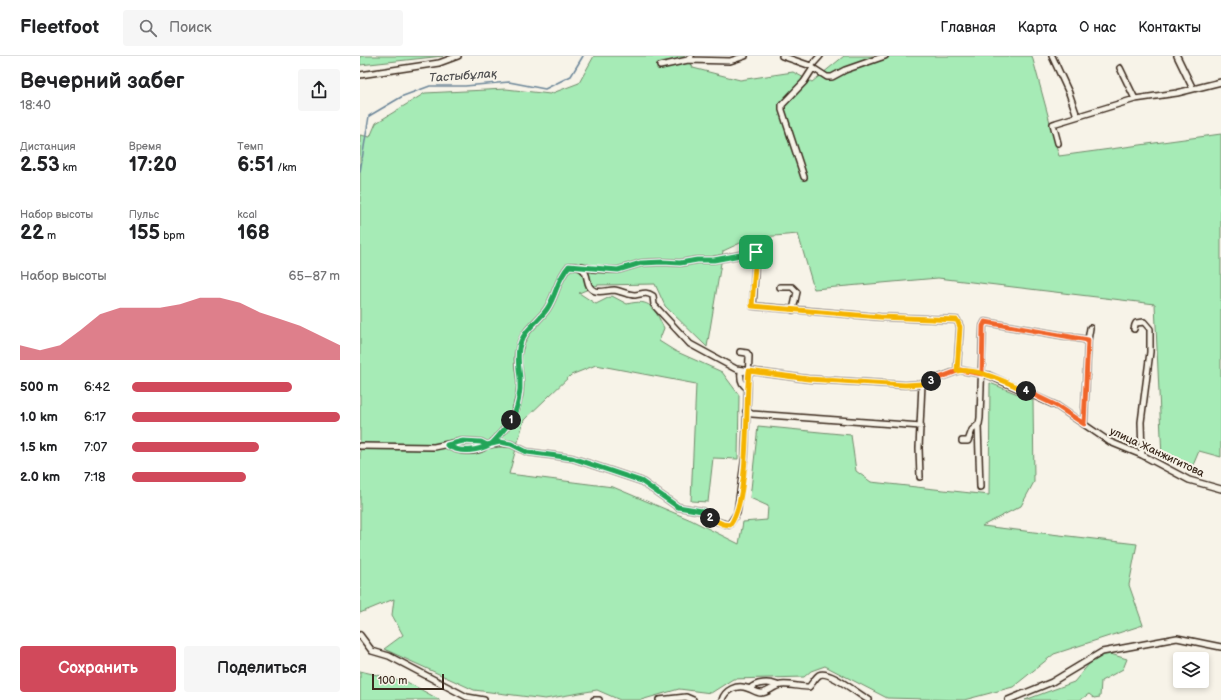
<!DOCTYPE html>
<html lang="ru">
<head>
<meta charset="utf-8">
<style>
	:root { --surface:#fff; --page:#f6f6f6; --text:#202124; --muted:#757577; --line:#e0e0e0; --accent:#d1495b }
	body { margin:0; font-family:"Balsamiq Sans",sans-serif; background:var(--page); color:var(--text); height:100vh; display:flex; flex-direction:column; font-size:15px; white-space:nowrap }
	* { box-sizing:border-box; margin:0 }
	p { font-size:13px; color:var(--muted) }
	.icon { flex:none; width:22px; height:22px; fill:none; stroke:currentColor; stroke-width:2; stroke-linecap:round; stroke-linejoin:round }
	.map { position:relative; flex:1; overflow:hidden }
	.panel { display:flex; flex-direction:column; background:var(--surface); width:360px }
	.panel>* { flex:none }
	.buttons { position:absolute; left:813px; top:596px; display:grid; gap:8px }
	.buttons a { display:grid; place-items:center; width:36px; height:36px; border-radius:4px; background:var(--surface); box-shadow:0 2px 6px #0003; font-size:20px }
	.scale { position:absolute; left:12px; bottom:10px; width:72px; box-sizing:border-box; padding-left:4px; border:2px solid #3b2a1e; border-top:0; font-size:11px; line-height:14px; white-space:nowrap; color:#3b2a1e; -webkit-text-stroke:3px #f7f3e8; paint-order:stroke }
	.pin { position:absolute; display:grid; place-items:center; width:34px; height:34px; color:#fff; margin:-17px; border-radius:8px; box-shadow:0 2px 6px #0006 }
	.km { position:absolute; width:20px; height:20px; margin:-10px; border-radius:50%; background:#222; color:#fff; font-size:11px; line-height:20px; text-align:center }
	.round { display:grid; place-items:center; flex:none; width:42px; height:42px; border-radius:4px; background:var(--page) }
	.headline { display:flex; align-items:center; justify-content:space-between; height:68px; padding:0 20px }
	h1 { font-size:22px; font-weight:700; line-height:30px }
	.figures { display:grid; grid-template-columns:repeat(3,1fr); gap:6px; height:68px; padding:4px 20px }
	.figures div { display:grid; align-content:center }
	.figures b { font-size:20px; font-weight:700 }
	.figures small { font-size:11px; font-weight:400 }
	.figures p { font-size:11px }
	.chart { height:112px; padding:8px 20px }
	.chart p { display:flex; justify-content:space-between }
	.chart svg { width:100%; height:72px; margin-top:4px; fill:var(--accent); opacity:.7 }
	.action { display:flex; gap:8px; margin-top:auto; padding:8px 20px }
	.action a { flex:1; height:46px; border-radius:4px; background:var(--accent); color:#fff; font-size:16px; font-weight:700; line-height:46px; text-align:center }
	.action a+a { background:var(--page); color:var(--text) }
	ul { padding:0 20px; list-style:none; font-size:13px }
	li { display:grid; grid-template-columns:64px 48px 1fr; align-items:center; height:30px }
	li i { height:10px; border-radius:5px; background:var(--accent) }
	header { display:flex; align-items:center; gap:24px; box-sizing:border-box; height:56px; padding:0 20px; background:var(--surface); border-bottom:1px solid var(--line) }
	header strong { font-size:19px }
	nav { display:flex; gap:22px; margin-inline-start:auto; font-size:14px }
	.search { width:280px; height:36px; background:var(--page); display:flex; align-items:center; gap:10px; box-sizing:border-box; padding:0 14px; border-radius:4px; color:var(--muted); font-size:15px }
	main { display:flex; flex:1; min-height:0 }
	.map>svg:first-child { display:block }
	.green { fill:#a6ebb6; stroke:#708a6a }
	.lines { fill:none; stroke-linecap:round; stroke-linejoin:round }
	.stream { stroke:#6c8699; stroke-width:1.5 }
	.street-casing { stroke:#3b2a1e; stroke-width:8 }
	.street { stroke:#f7f3e8; stroke-width:5 }
	.split-1-casing { stroke:#fff; stroke-width:8 }
	.split-2-casing { stroke:#fff; stroke-width:8 }
	.split-3-casing { stroke:#fff; stroke-width:8 }
	.split-4-casing { stroke:#fff; stroke-width:8 }
	.split-5-casing { stroke:#fff; stroke-width:8 }
	.split-1 { stroke:#22a559; stroke-width:5 }
	.split-2 { stroke:#22a559; stroke-width:5 }
	.split-3 { stroke:#f5b400; stroke-width:5 }
	.split-4 { stroke:#f0652b; stroke-width:5 }
	.split-5 { stroke:#f5b400; stroke-width:5 }
	.labels { text-anchor:middle; dominant-baseline:central; stroke-width:4; stroke-linejoin:round; paint-order:stroke }
	.street-label { font-size:11px; fill:#3b2a1e; stroke:#f7f3e8 }
	.water-label { font-size:12px; font-style:italic; fill:#505051; stroke:#f7f3e8 }
</style>
</head>
<body>
<header>
<strong>Fleetfoot</strong>
<div class="search"><svg class="icon" aria-label="search" viewBox="0 0 24 24"><circle cx="10" cy="10" r="6"/><path d="M15 15l6 6"/></svg>Поиск</div>
<nav><a>Главная</a><a>Карта</a><a>О нас</a><a>Контакты</a></nav>
</header>
<main>
<section class="panel">
<div class="headline"><div><h1>Вечерний забег</h1><p>18:40</p></div><a class="round"><svg class="icon" aria-label="share" viewBox="0 0 24 24"><path d="M12 15V3M7 8l5-5 5 5M5 13v7h14v-7"/></svg></a></div>
<div class="figures">
<div><p>Дистанция</p><b>2.53<small> km</small></b></div>
<div><p>Время</p><b>17:20</b></div>
<div><p>Темп</p><b>6:51<small> /km</small></b></div>
</div>
<div class="figures">
<div><p>Набор высоты</p><b>22<small> m</small></b></div>
<div><p>Пульс</p><b>155<small> bpm</small></b></div>
<div><p>kcal</p><b>168</b></div>
</div>
<div class="chart"><p><span>Набор высоты</span>65–87 m</p>
<svg viewBox="0 0 160 44" preserveAspectRatio="none"><path d="M0 44V35L10 38L20 35L30 26L40 16L50 12L60 12L70 12L80 10L90 6L100 6L110 9L120 15L130 19L140 23L150 29L160 35V44z"/></svg>
</div>
<ul>
<li><b>500 m</b>6:42<i style="width:77%"></i></li>
<li><b>1.0 km</b>6:17<i style="width:100%"></i></li>
<li><b>1.5 km</b>7:07<i style="width:61%"></i></li>
<li><b>2.0 km</b>7:18<i style="width:55%"></i></li>
</ul>
<div class="action"><a>Сохранить</a><a>Поделиться</a></div>
</section>
<div class="map">
<svg width="861" height="644" viewBox="0 0 861 644">
	<rect width="100%" height="100%" fill="#f7f3e8"/>
	<filter id="ink" filterUnits="userSpaceOnUse"><feTurbulence type="fractalNoise" baseFrequency=".025" numOctaves="2"/><feDisplacementMap in="SourceGraphic" scale="8" xChannelSelector="R" yChannelSelector="G"/><feConvolveMatrix kernelMatrix="1 2 1 2 8 2 1 2 1" color-interpolation-filters="sRGB"/></filter>
	<g filter="url(#ink)">
		<!-- green -->
		<path class="green" d="M0,0H83L0,9Z
			M234,0H328L333,12L380,24L433,16L452,26L484,0H672L699,100L861,78V401L839,395L831,414L802,402L795,248L578,222L454,233L438,178L391,182L363,195L347,291L305,250L295,228L238,229L219,237L236,248L252,240L267,248C291,242 294,252 304,272L299,285L315,295L362,316L379,339L378,403L353,402L348,446L331,445L336,328L236,309L211,319L164,364L149,418L253,431L331,464L379,488L383,466L407,464L408,450L390,442L398,370L491,379L496,415L511,426L629,439L630,327L673,344L674,426L661,450L622,470L777,488L769,529L783,569L694,598L653,631L604,644L527,642L465,610L451,615L444,621L373,623L351,637L319,633L281,644H260L237,634L185,643L114,634L24,593L43,579L32,559L34,543L0,557V79L10,81L16,67L65,37L146,33L190,38L219,27Z
			M747,597L767,603L763,613L741,625L740,641L734,642L729,638L720,644H665L714,626L729,608Z
			M0,615L47,626L80,644H0Z"/>
		<g class="lines">
			<!-- stream -->
			<path class="stream" d="M0,116L9,60L43,40L70,30H105L149,26L185,33L211,20L223,0"/>
			<!-- street casing -->
			<g class="street-casing">
				<path id="street" d="M331,0L328,4L370,5L385,0
					M422,0L451,10
					M692,0L709,37L717,60
					M817,0L833,33
					M300,10L328,4
					M453,12L467,21H472L485,14L525,0
					M760,12L775,43
					M0,19L79,7L98,0
					M698,87L693,68L696,67L775,43L817,37L861,26
					M444,121L422,54V49L444,26L453,12L451,10L460,0
					M396,192L393,250L520,261L597,264L600,271L597,315
					M222,210L233,213L258,214L281,207L303,206L320,207L337,204H353L396,196
					M420,231H432L437,236L433,254
					M774,273L775,269L776,267L784,266L790,273V296L781,366L782,399
					M728,284L730,272
					M385,315L381,316C380,323 381,328 387,332
					M386,355L392,358L561,370
					M618,369L620,431
					M602,385H608L612,374L619,368L620,362L623,270L625,266L728,284L724,368
					M131,388C149,371 162,349 160,323C159,311 156,305 159,293C162,275 178,266 187,253C197,238 196,225 209,210C235,209 221,230 235,235C241,237 248,234 254,234C261,235 268,239 275,239C282,238 286,235 293,240L294,249L330,288L376,313L448,323L545,329L562,328L600,314L628,319L697,350L750,386L782,399L829,424L861,433
					M87,389C97,396 118,398 127,389
					M0,390L74,391L103,385L121,386L127,389L140,387L151,388L167,396L212,402L281,425L318,451L342,455L356,465L369,469L377,457L385,400L389,300L387,297L380,296
					M560,421L559,392L562,328
					M0,579L12,595L29,600L107,641L124,644
					M390,633C396,626 409,626 417,629
					M234,644H239
					M299,644L326,641L333,644
					M362,644C365,634 377,628 387,632C392,633 396,637 401,637C408,637 413,630 421,629C430,628 440,631 449,631C452,628 455,622 459,619C469,613 500,640 509,644
					M648,644L692,626L742,596L817,582L861,591"/>
			</g>
			<!-- street -->
			<use href="#street" class="street"/>
		</g>
	</g>
	<g class="lines" filter="url(#ink)">
		<!-- split-1 casing -->
		<g class="split-1-casing">
			<path id="split-1" d="M151,364C158,353 161,336 160,322C159,312 157,303 159,292C162,275 178,266 187,253C197,238 196,225 209,210L258,214L281,207L303,206L320,207L337,204H354L396,196"/>
		</g>
		<!-- split-2 casing -->
		<g class="split-2-casing">
			<path id="split-2" d="M151,364C148,369 135,385 131,388C118,395 100,398 87,389L103,385L121,386L127,389L140,386L151,388L167,396L212,402L281,425L318,451L342,455L350,462"/>
		</g>
		<!-- split-3 casing -->
		<g class="split-3-casing">
			<path id="split-3" d="M350,462L363,468L370,469C390,443 385,350 389,315L448,323L545,329L562,328L571,325"/>
		</g>
		<!-- split-4 casing -->
		<g class="split-4-casing">
			<path id="split-4" d="M571,325L600,314L622,318L623,270L625,266L728,284L724,368L697,350L666,335"/>
		</g>
		<!-- split-5 casing -->
		<g class="split-5-casing">
			<path id="split-5" d="M396,196L392,250L520,261L597,264L600,271L597,315C615,311 649,327 666,335"/>
		</g>
		<!-- split-1 -->
		<use href="#split-1" class="split-1"/>
		<!-- split-2 -->
		<use href="#split-2" class="split-2"/>
		<!-- split-3 -->
		<use href="#split-3" class="split-3"/>
		<!-- split-4 -->
		<use href="#split-4" class="split-4"/>
		<!-- split-5 -->
		<use href="#split-5" class="split-5"/>
	</g>
	<g class="labels">
		<!-- street labels -->
		<g class="street-label">
			<text transform="translate(797 396) rotate(25)">улица Жанжигитова</text>
		</g>
		<!-- water labels -->
		<g class="water-label">
			<text transform="translate(103 20) rotate(-4)">Тастыбұлақ</text>
		</g>
	</g>
</svg>
<div class="buttons">
<a><svg class="icon" aria-label="layers" viewBox="0 0 24 24"><path d="M12 4l9 5-9 5-9-5zM3 14l9 5 9-5"/></svg></a>
</div>
<div class="scale">100 m</div>
<div class="pin" style="left:396px;top:196px;background:#1e9e55"><svg class="icon" aria-label="arrive" viewBox="0 0 24 24"><path d="M6 21V4h12l-3 4 3 4H6"/></svg></div>
<b class="km" style="left:151px;top:364px">1</b>
<b class="km" style="left:350px;top:462px">2</b>
<b class="km" style="left:571px;top:325px">3</b>
<b class="km" style="left:666px;top:335px">4</b>
</div>
</main>
</body>
</html>
